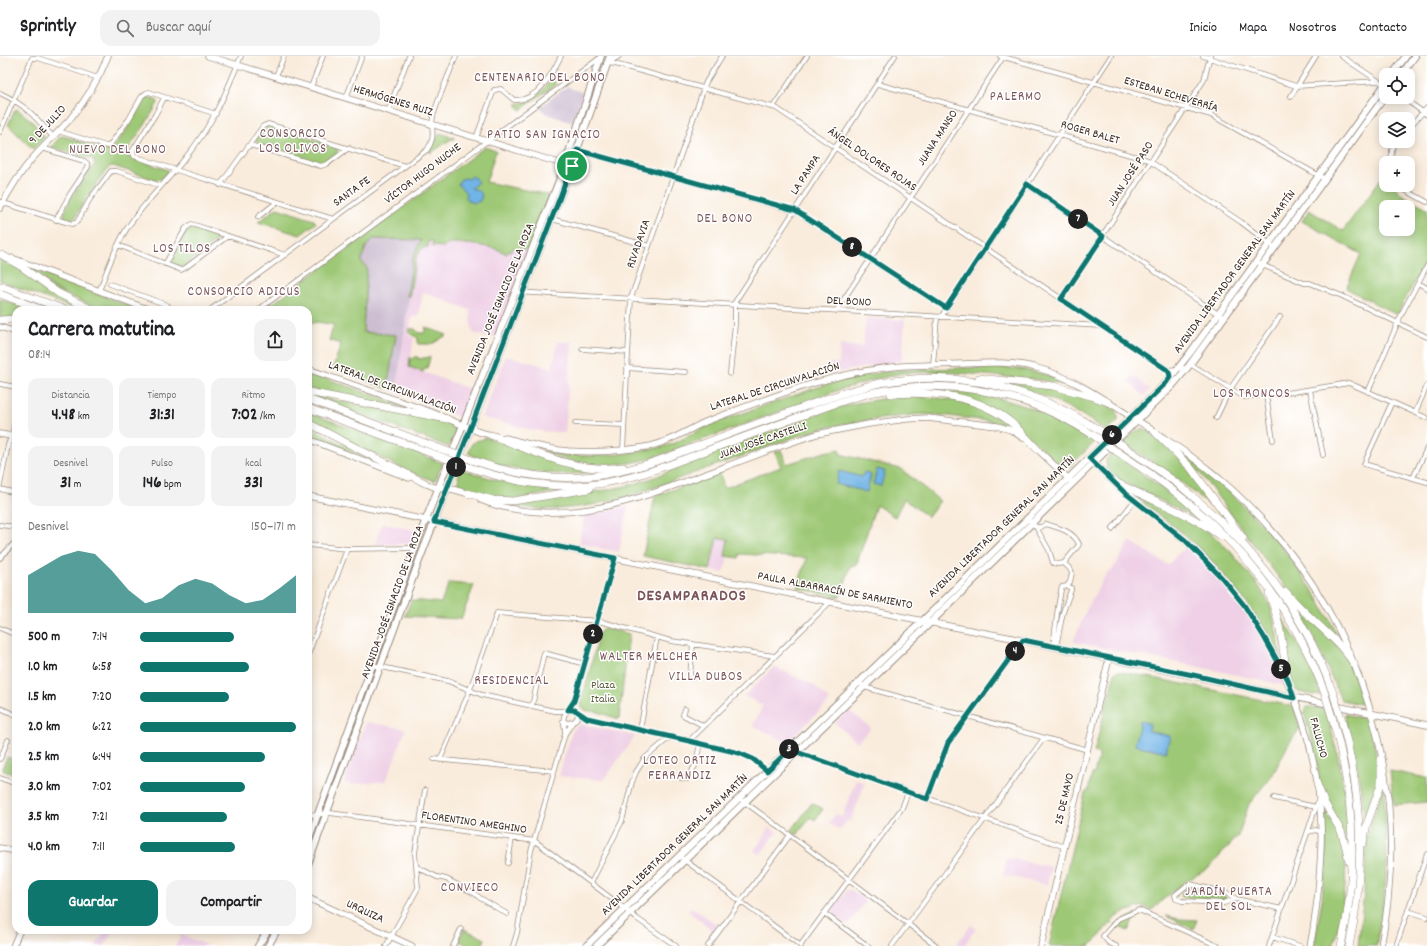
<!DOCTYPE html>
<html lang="es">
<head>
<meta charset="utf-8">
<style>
	:root { --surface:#fff; --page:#f2f2f2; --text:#202124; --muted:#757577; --line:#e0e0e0; --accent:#0f766e }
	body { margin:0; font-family:Dekko,sans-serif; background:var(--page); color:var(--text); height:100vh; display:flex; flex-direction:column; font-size:15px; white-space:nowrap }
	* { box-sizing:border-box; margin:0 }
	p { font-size:13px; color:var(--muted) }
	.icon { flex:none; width:22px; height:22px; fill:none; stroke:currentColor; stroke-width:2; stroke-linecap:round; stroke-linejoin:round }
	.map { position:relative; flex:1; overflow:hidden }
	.drawer { position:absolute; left:12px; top:250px; width:300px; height:628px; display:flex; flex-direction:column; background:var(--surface); border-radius:12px; box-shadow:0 2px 10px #0003 }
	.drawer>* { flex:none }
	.controls { position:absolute; left:1379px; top:12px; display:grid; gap:8px }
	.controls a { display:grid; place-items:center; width:36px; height:36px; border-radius:8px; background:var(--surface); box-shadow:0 2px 10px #0003; font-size:20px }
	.pin { position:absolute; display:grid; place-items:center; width:34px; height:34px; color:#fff; margin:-17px; border:2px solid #fff; border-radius:50%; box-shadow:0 1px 4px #0007 }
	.km { position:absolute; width:20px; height:20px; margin:-10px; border-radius:50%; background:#222; color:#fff; font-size:11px; line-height:20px; text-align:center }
	.round { display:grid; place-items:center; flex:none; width:42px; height:42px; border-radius:12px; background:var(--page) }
	.headline { display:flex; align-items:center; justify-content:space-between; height:68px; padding:0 16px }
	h1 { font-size:22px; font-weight:800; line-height:30px }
	.metrics { display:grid; grid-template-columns:repeat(3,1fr); gap:6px; height:68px; padding:4px 16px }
	.metrics div { display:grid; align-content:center; border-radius:10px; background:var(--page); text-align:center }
	.metrics b { font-size:17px; font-weight:800 }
	.metrics small { font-size:11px; font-weight:400 }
	.metrics p { font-size:11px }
	.chart { height:112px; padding:8px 16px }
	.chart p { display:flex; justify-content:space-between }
	.chart svg { width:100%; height:72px; margin-top:4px; fill:var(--accent); opacity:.7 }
	.primary-button { display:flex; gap:8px; margin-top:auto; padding:8px 16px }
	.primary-button a { flex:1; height:46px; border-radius:12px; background:var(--accent); color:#fff; font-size:16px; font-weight:800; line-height:46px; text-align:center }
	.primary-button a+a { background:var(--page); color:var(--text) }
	ul { padding:0 16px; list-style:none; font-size:13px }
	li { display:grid; grid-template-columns:64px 48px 1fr; align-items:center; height:30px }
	li i { height:10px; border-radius:5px; background:var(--accent) }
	header { display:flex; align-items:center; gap:24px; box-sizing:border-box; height:56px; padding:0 20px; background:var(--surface); border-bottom:1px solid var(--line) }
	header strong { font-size:19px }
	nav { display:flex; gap:22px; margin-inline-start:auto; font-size:14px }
	.search { width:280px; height:36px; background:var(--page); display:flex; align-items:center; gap:10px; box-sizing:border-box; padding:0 14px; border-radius:12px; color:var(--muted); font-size:15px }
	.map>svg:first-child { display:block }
	.built { fill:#efd0e6 }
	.industrial { fill:#cdbed2 }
	.green { fill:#9dc875; stroke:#6c794a; fill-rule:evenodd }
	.water { fill:#71b4e6; stroke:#566f82 }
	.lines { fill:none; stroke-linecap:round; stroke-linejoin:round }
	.street-casing { stroke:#9a8b7d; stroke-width:5.5 }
	.secondary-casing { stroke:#9a8b7d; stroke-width:7 }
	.primary-casing { stroke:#9a8b7d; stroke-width:8 }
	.highway-casing { stroke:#9a8b7d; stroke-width:8 }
	.street { stroke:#fff; stroke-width:4 }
	.secondary { stroke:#fff; stroke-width:5.5 }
	.primary { stroke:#fff; stroke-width:6 }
	.highway { stroke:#fff; stroke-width:7 }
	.highway-bridge-casing { stroke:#9a8b7d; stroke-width:8; stroke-linecap:butt }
	.highway-bridge { stroke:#fff; stroke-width:7 }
	.route-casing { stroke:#fff; stroke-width:8 }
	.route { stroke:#0f766e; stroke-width:5 }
	.labels { text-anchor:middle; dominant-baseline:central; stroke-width:3; stroke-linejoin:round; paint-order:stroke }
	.street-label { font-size:12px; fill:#3b2a1e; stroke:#fff }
	.park-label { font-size:12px; fill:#585938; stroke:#fff }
	.neighbourhood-label { font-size:13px; letter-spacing:1px; fill:#7b555a; stroke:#fff }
	.district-label { font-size:16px; font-weight:bold; letter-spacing:1px; fill:#7b555a; stroke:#fff }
</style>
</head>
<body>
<header>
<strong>Sprintly</strong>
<div class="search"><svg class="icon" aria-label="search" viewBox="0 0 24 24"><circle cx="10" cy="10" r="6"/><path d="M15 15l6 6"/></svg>Buscar aquí</div>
<nav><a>Inicio</a><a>Mapa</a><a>Nosotros</a><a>Contacto</a></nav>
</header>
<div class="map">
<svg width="1427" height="890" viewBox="0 0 1427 890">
	<rect width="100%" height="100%" fill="#fff"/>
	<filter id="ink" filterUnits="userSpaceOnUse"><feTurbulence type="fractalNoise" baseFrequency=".025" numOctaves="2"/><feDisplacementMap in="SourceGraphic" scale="8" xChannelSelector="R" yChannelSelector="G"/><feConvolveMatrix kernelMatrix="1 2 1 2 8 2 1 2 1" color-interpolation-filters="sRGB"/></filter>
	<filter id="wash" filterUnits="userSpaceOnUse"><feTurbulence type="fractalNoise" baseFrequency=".012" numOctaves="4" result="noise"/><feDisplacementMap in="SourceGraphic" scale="16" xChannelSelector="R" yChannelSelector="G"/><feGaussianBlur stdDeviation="0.9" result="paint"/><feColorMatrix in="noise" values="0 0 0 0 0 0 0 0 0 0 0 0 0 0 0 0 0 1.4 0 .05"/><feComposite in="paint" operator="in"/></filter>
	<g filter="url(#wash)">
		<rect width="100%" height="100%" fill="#f9ecdc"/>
		<!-- built -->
		<path class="built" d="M421,184L486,187L528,194L494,282L473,277L471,269L470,254L423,236L418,261L412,260L408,280L414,282L409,311L473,334L463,359L459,361L396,336L409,241L407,240L413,201Z
			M866,262L905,264L902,305L855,313L829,318L830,307H839L840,289L863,291Z
			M558,286H572L565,377L532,374L482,361L506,300L552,312Z
			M1132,320L1135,323L1137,322L1150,334L1144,340L1129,326Z
			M628,450L619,496L579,487L585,459Z
			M382,467L414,474L415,477L412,486L409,488H375Z
			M717,481L729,483L725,499L728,500L724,517L710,514Z
			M1130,485L1168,509L1187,489L1214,516L1247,558L1261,580L1285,626L1283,629L1195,610L1073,586L1089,548L1108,515L1111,516Z
			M774,611L814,629L830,645L787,686L753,670L763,649L744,640Z
			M848,654L871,672L857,686L835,667Z
			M366,666L406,673L386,725L354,728L344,727Z
			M582,668L635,680L604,724L559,720L572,676L577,670Z
			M856,723L865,727L851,765L848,764L840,774L829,767L836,758L842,761Z
			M770,771L777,776L760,799L754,795Z
			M1007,802L1051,811L1047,829L1003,819Z
			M847,834H850L866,845L848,869L833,858V854Z
			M692,851L717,869L713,875L688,855Z
			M971,869L976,872L967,885L963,890H955Z
			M105,874H114L104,890H96Z
			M182,879L197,885L209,890H175Z"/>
		<!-- industrial -->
		<path class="industrial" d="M568,30L570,32L583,37L572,67L545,57L540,51Z
			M373,183L421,184L413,201L407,240L409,241L396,336L387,333L395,279L363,276L367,212L361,205L366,191Z"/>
		<!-- green -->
		<path class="green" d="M552,22L556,28L521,54L516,48C532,47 544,33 552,22Z
			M150,41L157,44L158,47L145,69L125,97L126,100L168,114V116L161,123L156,124L113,110L109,111L87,141L75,162L72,163L64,161C63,149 87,119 95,108L93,103L52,91V90L60,81L63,80L108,95L111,94L127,73L146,43Z
			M17,53L32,65L44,80V82L33,93L8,69L15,54Z
			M269,70L337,91L338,98L327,106L318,108L257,88L256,86C257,79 263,72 269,70Z
			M440,77L455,82L451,83L431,97L429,95Z
			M485,91L496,95L486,126L549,139L528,194L514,192L506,198C498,190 461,187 449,187L445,191L432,190L433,185H429L428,191L422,192L416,202L409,241L407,240L413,201L421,184L373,183L366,191L361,205L367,212L363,276L396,279L387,333L333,312L341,288L329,284L334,269L318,266L308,268V254H264Z
			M1382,121L1386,122V129H1393L1402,139L1427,152V202L1398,257L1395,258L1346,232L1361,198L1302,165L1309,154L1343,175ZM1386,151H1408V173H1386Z
			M277,152L314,164L316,167L300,179L258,166Z
			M191,172L215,179L217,182V184L184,210L178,211L170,208V204L187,175Z
			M0,202L9,205L89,254H78L0,225Z
			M23,209L140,254H99L58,234Z
			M0,243L30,254H16V261L0,262Z
			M425,271L447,279L432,288H418V282L409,277V273H415L419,277H424L426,273Z
			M410,301L412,303L415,301H418V303L430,301L427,313H424L423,316L409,311Z
			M994,311C1025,312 1049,317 1077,332L1042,324L973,318L941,316L903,317L877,323L836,335L661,399C637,408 608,411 582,407C567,405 554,399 540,394L565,399L591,400L622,398L663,391L677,386L709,369L833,326L853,321L898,314Z
			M308,316L416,354L308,333Z
			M1000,326L1032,328L1100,345L1117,355L1116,357L1118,360V365L1106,375C1074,351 1039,336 1000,326Z
			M934,335C990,334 1050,354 1096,385L1070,410L1067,411L1063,409L1061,410L1007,361Z
			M308,339L443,365L457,371L449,391Z
			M892,341C941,340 974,342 1014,372L995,366L949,360L920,358L856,366L824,372L806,377C771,390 737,402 702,414C640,437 572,465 504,448L523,447L560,440L607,434L630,429L655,421L709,399L826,355L851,348Z
			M308,356L443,407L435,425L407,415L308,365Z
			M308,370L386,410L308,380Z
			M1144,373C1179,395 1200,429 1225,462L1180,425L1124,387L1135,375L1142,374Z
			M484,381L502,386L595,415C561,423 498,414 468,397C471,388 473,383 483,384Z
			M840,393V398L901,413L940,445L928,461L904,443L895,461L876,449L856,510L851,509L840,541L797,532L807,502L740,498L739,502L725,500L728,483L717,482L710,514L643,500L655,440L720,417L724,432L727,431L781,411L775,396L781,394L787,408L825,396Z
			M1113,397L1169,437L1208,468L1115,422L1106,413L1107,412L1106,404Z
			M1182,398L1204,413L1235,441L1279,487L1314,536L1344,590L1291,538L1203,421Z
			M461,413C502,427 538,435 582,432L521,442L502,443L470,435L457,428L459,424L458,421Z
			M1135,440L1199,469L1214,480L1231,496L1258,529L1269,547L1273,560L1280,594L1281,606L1268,580L1248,549L1213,506L1181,476Z
			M449,527L474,529L461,563L405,560L411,544L441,547Z
			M1298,552L1339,590L1350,607L1365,644H1363L1361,648L1341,644L1321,597Z
			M1278,557C1290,571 1320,623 1320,640L1299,636L1293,632L1289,616Z
			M605,572L629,578L619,663L595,655H587L582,652L581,650V642L585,633L599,577Z
			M1118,615L1292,650L1294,652L1300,672L1288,689L1273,718L1249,748L1238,780L1209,812L1188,824L1167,840L1152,854L1143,850L1128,855L1116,861L1099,881L1090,890H1049L1085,737L1088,735L1092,718H1094L1099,699L1097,697L1094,696L1115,616Z
			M1307,651H1312L1325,653C1329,661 1330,669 1332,677C1342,712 1348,750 1347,787L1325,746L1319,724L1316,698L1304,658V655Z
			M1345,658L1369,664L1378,707L1380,724L1365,765C1362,740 1358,715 1353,691C1351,680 1345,669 1345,658Z
			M7,701L16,704V719L4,715L2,712Z
			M1390,715L1427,722V746L1394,749Z
			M1384,728C1384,753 1387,777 1387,802C1386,832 1382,861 1376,890H1358L1364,838L1367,779Z
			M812,747L823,753L815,764L810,761L797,779L791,775Z
			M1323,750C1329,761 1337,771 1341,783C1351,816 1343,858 1333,890H1314L1322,844L1326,792V776Z
			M1190,831L1225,840L1226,842L1224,844L1181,841L1182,836Z
			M1136,858L1128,875L1115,869Z
			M1166,860L1179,863L1197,864L1193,873Z
			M464,873L485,883L482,890H470L459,885Z"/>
		<!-- water -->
		<path class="water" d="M473,120L478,126L471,132L478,134L482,139L480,145L475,147L469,145L466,141V137L458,128L461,123L466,122L468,123Z
			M877,413L885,415L881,430L873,428Z
			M839,415L862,421L864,416L871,419L867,436L836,428Z
			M1140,665L1150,668L1149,675L1170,680L1166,696L1135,689Z"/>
	</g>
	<g filter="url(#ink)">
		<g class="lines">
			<!-- street casing -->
			<g class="street-casing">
				<path id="street" d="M1000,0L1211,59L1325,123
					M1203,0L1296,30L1379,25
					M1341,0L1386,30
					M607,7L615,8L776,52L1168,314L1186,312
					M276,20L284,0
					M878,28L1148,104L1241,166L1275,192
					M311,31L323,0
					M0,37C24,48 36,61 53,81
					M1291,40L1316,0
					M1402,41L1427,59
					M164,42L155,59L133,94L134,100L176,114L333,163
					M346,42L362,0
					M773,51L807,0
					M388,55L409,0
					M1408,72L1427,52
					M58,75L106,90H109L129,63L142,40L146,37L149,36L216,58
					M0,76L32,2H38L98,22
					M476,82L494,34L501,33L514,44C537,46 552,18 561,0
					M250,89L321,110L327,108L349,92
					M42,92L84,105L87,107L88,111L70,138L56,164
					M577,94L795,155L946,252
					M1391,107L1392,94L1396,85
					M220,129L263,70L268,68L405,110
					M1027,129L1224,262
					M1399,129L1405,134L1427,146
					M0,146L72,168L77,166L90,143L111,115H117L161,130
					M258,161L277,146
					M552,163L649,190
					M118,189L181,214L185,212L228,180
					M165,208L186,172L192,168L285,199
					M1260,208L1304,227H1310L1342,240L1427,281
					M1418,227L1427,232
					M110,228L167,249L169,251L168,254
					M99,235C107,215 114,193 126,174C143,147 167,126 186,101C211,71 227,36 241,0
					M516,236L1102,270
					M1061,243L1204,24L1210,0
					M733,249L895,0
					M210,254L427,94C437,80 430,74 433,61C438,42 449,19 456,0
					M258,254L601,1
					M836,255L1004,0
					M941,261L1111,0
					M582,293L628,296
					M1190,308L1244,341L1293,336L1349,327L1427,362
					M933,309L937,261
					M627,312L686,316
					M730,318L735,268V249
					M0,328L16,331
					M1310,334L1323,399
					M1368,336L1402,257L1427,210
					M1266,339L1273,384
					M1392,346L1364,408L1427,426
					M1415,357L1427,330
					M1216,362L1230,333L1280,261
					M575,367L624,369
					M623,394L631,242L706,26L722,0
					M1413,422L1427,392
					M0,429L8,389L13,375L16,361
					M0,433L16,437
					M1027,462L1036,471L1049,494L1053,507L1058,508L1064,507L1078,490L1079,488C1073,475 1059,472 1046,468L1041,471H1036
					M0,469L16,471
					M1112,473L1135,444
					M308,489L348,493L415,492
					M0,502L16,485
					M1064,507L1070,513L1072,517L1070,526L1067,530
					M0,572L16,579
					M1053,590L1058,551L1061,534L1062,531L1067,530L1071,532V534L1063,556L1056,591
					M308,599L347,493
					M372,609L448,625L482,639L555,655H566
					M692,622L690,619L693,588
					M859,626L864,631L1088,694
					M532,650L544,597L585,608
					M0,652L16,659
					M685,653L683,659L704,670
					M568,654L574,645L615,502
					M577,656L587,662L689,685L739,697L753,703L767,715
					M563,665L568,667L575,665L578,660L577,655L571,653C559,659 565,667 565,677
					M640,674L657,581
					M689,685L830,546
					M791,691L797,696L1065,791
					M0,703L8,684
					M434,703L554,715
					M440,704L469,636L497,557L599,565L671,585L775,600
					M0,722L16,728
					M681,722L687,723L695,710L700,688
					M739,742L790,779L937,890
					M1274,742L1316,751
					M927,743L948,687L1023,584
					M308,757L314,759L330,757L535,785L620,849L636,862L676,890
					M1308,776L1316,774L1322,777
					M679,800L801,890
					M508,807L512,782
					M417,811L437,821L446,823L474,837L480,842L507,858
					M591,827L622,765L632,726L636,716L645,702L670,681
					M1236,843L1224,847L1182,845L1176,843L1175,839L1186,830L1190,828L1227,837L1236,843L1282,853
					M1408,855L1427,861
					M824,857L868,890
					M1272,881L1300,890
					M386,890L418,832L415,797L425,734
					M453,890L461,873
					M513,890L517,877L531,795L565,678L573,666
					M708,890L790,779
					M800,890L902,752L908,736
					M892,890L1044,682
					M1116,890L1109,887L1103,880L1118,863L1139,854L1218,890
					M1269,890L1318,745
					M1396,890L1427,798"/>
			</g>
			<!-- secondary casing -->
			<g class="secondary-casing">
				<path id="secondary" d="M208,0L569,110
					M607,7L618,0
					M0,152C9,135 19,118 32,103C44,89 58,77 70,63C86,44 99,23 108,0
					M12,202L150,254
					M0,271L16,276
					M308,313L431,356L479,376L495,380
					M0,378L16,381
					M505,382C526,387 547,393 568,395C596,397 624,395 651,390C673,385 690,372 710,364C772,341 835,315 902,310C921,309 940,309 960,308C985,307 1012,305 1037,312C1068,320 1096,338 1122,355C1133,362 1144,368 1155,376C1167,384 1180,392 1192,401C1211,415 1229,430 1246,447C1363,562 1413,729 1381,890
					M308,383L409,422
					M1035,391L1071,425
					M1091,404C1103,415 1114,427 1126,437C1153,459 1181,478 1205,503C1273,573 1317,669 1321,767C1322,790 1320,813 1318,836C1316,854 1314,872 1310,890
					M422,426L434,431L448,432L470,438
					M308,440L938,568L1007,581L1427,669
					M481,444C500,452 520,455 541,456C602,459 657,436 714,415C748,402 782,389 817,378L869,368L907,363L927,362L997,370L1011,374L1023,382
					M0,792L16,795
					M308,842L412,890
					M13,890L20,874
					M1041,890L1109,602"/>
			</g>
			<!-- primary casing -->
			<g class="primary-casing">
				<path id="primary" d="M1392,19L1406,0
					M1401,19L1415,0
					M308,785L421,476L562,117L601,0
					M308,808L419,505L569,117L610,0
					M258,890L268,874
					M268,890L277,874
					M586,890L938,550L1167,326L1190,297L1386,27
					M596,890L931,566L1172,330L1188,311L1386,39"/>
			</g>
			<!-- highway casing -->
			<g class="highway-casing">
				<path id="highway" d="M2,199L22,211L58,237L92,254
					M0,230L66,254
					M0,238L43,254
					M0,264L16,263
					M979,322L1053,330L1091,340L1108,346
					M308,336L447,363
					M891,338C935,335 978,339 1013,368C1022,376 1029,385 1037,393
					M308,343L441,393
					M308,352L439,400
					M308,367L425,427
					M1156,377L1190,411L1243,482
					M491,379C533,395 577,418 623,411
					M1122,389C1145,405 1170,420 1191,439C1255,492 1305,559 1333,637
					M1116,395C1142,412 1168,429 1192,450C1251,499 1297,563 1324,635
					M472,404C511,418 551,425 593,420C628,416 661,404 695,391C729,378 763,365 798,353C825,343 852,333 880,327C961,312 1036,333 1104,377
					M469,411C508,425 548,433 589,429C629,425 666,410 703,396C733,385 763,374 793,363C820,353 847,342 875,336C953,320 1033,338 1099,383
					M1112,424C1147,443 1189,456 1220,480
					M467,437L493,444L513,445L589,433
					M1286,536C1307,562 1336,580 1354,608
					M1269,538C1281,565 1283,596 1288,625
					M1332,661C1354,736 1359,814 1341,890
					M1341,662C1362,737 1366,814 1349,890
					M1317,728L1324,746L1341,775L1345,788L1349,805
					M1363,787L1367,768L1381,728V703"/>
			</g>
			<!-- street -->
			<use href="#street" class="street"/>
			<!-- secondary -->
			<use href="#secondary" class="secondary"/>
			<!-- primary -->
			<use href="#primary" class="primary"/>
			<!-- highway -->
			<use href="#highway" class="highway"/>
			<!-- highway-bridge casing -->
			<g class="highway-bridge-casing">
				<path id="highway-bridge" d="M1104,377L1122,389
					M1099,383L1116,395
					M441,393L472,404
					M439,400L469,411
					M1324,635L1332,661
					M1333,637L1341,662"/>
			</g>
			<!-- highway-bridge -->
			<use href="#highway-bridge" class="highway-bridge"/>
		</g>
	</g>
	<g class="lines" filter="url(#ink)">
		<!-- route casing -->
		<g class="route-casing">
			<path id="route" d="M577,94L795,154L946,252L1027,128L1103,180L1061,243L1166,313L1169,316L1170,321L1166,327L1089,402L1124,436L1185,484L1222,522L1244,549L1264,581L1288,624L1294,642L1193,619L1023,584L948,687L927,743L797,696L792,691L767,715L753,703L739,697L689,685L587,662L575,654H568L574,645L615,502L434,466L560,141Z"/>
		</g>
		<!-- route -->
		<use href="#route" class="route"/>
	</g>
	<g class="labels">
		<!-- street labels -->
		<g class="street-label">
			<text transform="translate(1171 39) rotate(17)">ESTEBAN ECHEVERRÍA</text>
			<text transform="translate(393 45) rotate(17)">HERMÓGENES RUIZ</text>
			<text transform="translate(48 69) rotate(-47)">9 DE JULIO</text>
			<text transform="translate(1090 77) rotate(16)">ROGER BALET</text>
			<text transform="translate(938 82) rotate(-57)">JUANA MANSO</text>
			<text transform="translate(872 104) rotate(34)">ÁNGEL DOLORES ROJAS</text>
			<text transform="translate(423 118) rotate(-37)">VÍCTOR HUGO NUCHE</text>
			<text transform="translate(1131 118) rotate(-57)">JUAN JOSÉ PASO</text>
			<text transform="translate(806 119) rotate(-57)">LA PAMPA</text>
			<text transform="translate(352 136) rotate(-36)">SANTA FE</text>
			<text transform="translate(639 188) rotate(-71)">RIVADAVIA</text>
			<text transform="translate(1235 216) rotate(-54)">AVENIDA LIBERTADOR GENERAL SAN MARTÍN</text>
			<text transform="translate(501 243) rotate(-68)">AVENIDA JOSÉ IGNACIO DE LA ROZA</text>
			<text transform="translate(849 246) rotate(3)">DEL BONO</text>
			<text transform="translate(775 331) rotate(-18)">LATERAL DE CIRCUNVALACIÓN</text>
			<text transform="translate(392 332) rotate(20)">LATERAL DE CIRCUNVALACIÓN</text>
			<text transform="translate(763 385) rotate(-19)">JUAN JOSÉ CASTELLI</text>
			<text transform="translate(1002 471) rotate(-44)">AVENIDA LIBERTADOR GENERAL SAN MARTÍN</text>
			<text transform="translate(835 535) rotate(11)">PAULA ALBARRACÍN DE SARMIENTO</text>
			<text transform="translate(393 546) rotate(-70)">AVENIDA JOSÉ IGNACIO DE LA ROZA</text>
			<text transform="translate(1318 682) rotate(75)">FALUCHO</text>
			<text transform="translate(1065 743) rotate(-77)">25 DE MAYO</text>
			<text transform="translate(474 767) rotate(8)">FLORENTINO AMEGHINO</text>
			<text transform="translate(675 789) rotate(-44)">AVENIDA LIBERTADOR GENERAL SAN MARTÍN</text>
			<text transform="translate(365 856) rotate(25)">URQUIZA</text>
		</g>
		<!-- park labels -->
		<g class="park-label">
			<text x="603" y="629">Plaza<tspan x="603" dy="14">Italia</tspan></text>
		</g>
		<!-- neighbourhood labels -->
		<g class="neighbourhood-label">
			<text x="540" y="22">CENTENARIO DEL BONO</text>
			<text x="1016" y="41">PALERMO</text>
			<text x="293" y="78">CONSORCIO<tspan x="293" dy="15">LOS OLIVOS</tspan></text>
			<text x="544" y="79">PATIO SAN IGNACIO</text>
			<text x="118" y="94">NUEVO DEL BONO</text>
			<text x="725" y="163">DEL BONO</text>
			<text x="182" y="193">LOS TILOS</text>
			<text x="244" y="236">CONSORCIO ADICUS</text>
			<text x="1252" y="338">LOS TRONCOS</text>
			<text x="649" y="601">WALTER MELCHER</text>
			<text x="706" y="621">VILLA DUBOS</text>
			<text x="512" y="625">RESIDENCIAL</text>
			<text x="680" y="705">LOTEO ORTIZ<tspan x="680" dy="15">FERRANDIZ</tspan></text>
			<text x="470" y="832">CONVIECO</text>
			<text x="1229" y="836">JARDÍN PUERTA<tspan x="1229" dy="15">DEL SOL</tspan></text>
		</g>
		<!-- district labels -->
		<g class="district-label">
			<text x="692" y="540">DESAMPARADOS</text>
		</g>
	</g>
</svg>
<div class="controls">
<a><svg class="icon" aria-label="locate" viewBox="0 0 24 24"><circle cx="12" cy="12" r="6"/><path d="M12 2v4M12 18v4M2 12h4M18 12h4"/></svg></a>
<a><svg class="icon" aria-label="layers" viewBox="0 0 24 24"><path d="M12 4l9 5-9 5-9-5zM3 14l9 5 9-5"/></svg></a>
<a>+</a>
<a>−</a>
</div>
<div class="pin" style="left:572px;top:110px;background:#1e9e55"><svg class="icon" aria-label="arrive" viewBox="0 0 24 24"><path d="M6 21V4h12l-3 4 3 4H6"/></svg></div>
<b class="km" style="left:456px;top:411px">1</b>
<b class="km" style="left:593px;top:578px">2</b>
<b class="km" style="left:789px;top:693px">3</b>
<b class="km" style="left:1015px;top:595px">4</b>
<b class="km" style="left:1281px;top:613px">5</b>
<b class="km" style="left:1112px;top:379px">6</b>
<b class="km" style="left:1078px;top:163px">7</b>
<b class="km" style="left:852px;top:191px">8</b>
<section class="drawer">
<div class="headline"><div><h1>Carrera matutina</h1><p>08:14</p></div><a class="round"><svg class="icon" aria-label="share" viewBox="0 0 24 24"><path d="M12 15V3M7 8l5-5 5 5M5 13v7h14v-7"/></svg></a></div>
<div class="metrics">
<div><p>Distancia</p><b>4.48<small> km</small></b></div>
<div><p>Tiempo</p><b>31:31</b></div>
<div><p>Ritmo</p><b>7:02<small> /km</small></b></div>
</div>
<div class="metrics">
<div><p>Desnivel</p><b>31<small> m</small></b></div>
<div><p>Pulso</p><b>146<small> bpm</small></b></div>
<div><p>kcal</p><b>331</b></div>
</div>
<div class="chart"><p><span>Desnivel</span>150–171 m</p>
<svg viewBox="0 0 160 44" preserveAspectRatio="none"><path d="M0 44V21L10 15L20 9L30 6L40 8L50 18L60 30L70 38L80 35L90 27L100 23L110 26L120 33L130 38L140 36L150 29L160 21V44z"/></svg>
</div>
<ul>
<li><b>500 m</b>7:14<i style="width:60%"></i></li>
<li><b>1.0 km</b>6:58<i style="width:70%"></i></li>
<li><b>1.5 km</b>7:20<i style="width:57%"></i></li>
<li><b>2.0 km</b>6:22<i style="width:100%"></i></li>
<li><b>2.5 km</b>6:44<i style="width:80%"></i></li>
<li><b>3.0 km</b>7:02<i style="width:67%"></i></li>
<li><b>3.5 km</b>7:21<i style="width:56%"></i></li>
<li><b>4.0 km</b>7:11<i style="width:61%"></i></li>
</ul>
<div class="primary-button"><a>Guardar</a><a>Compartir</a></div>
</section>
</div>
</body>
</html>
